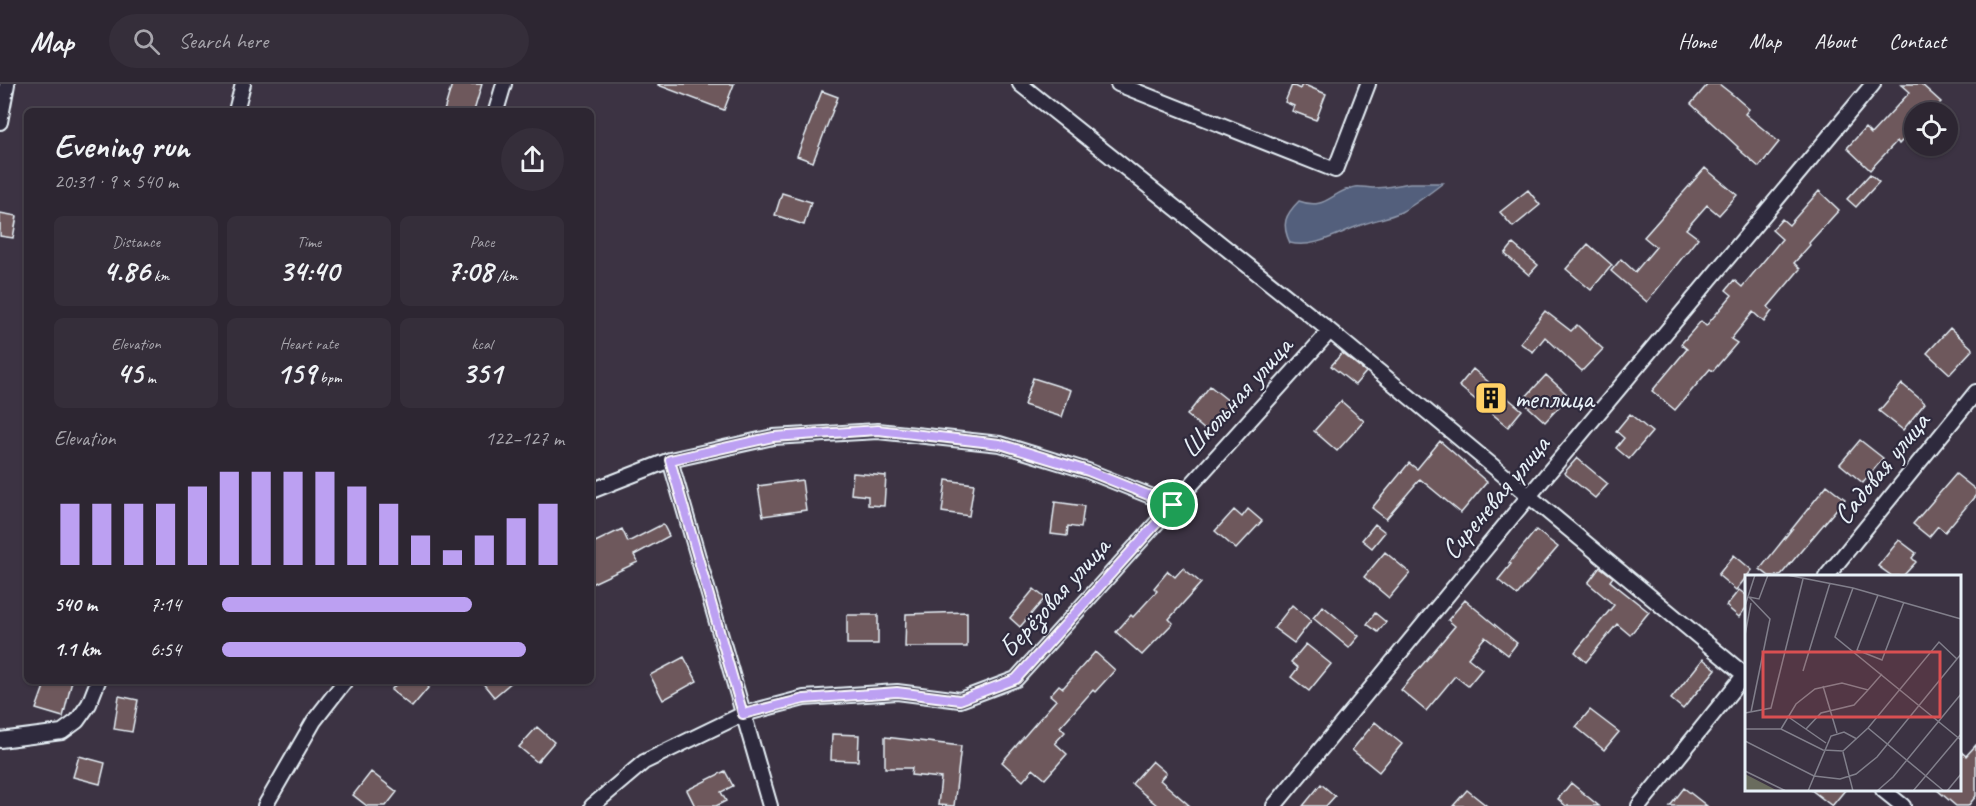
<!DOCTYPE html>
<html lang="en">
<head>
<meta charset="utf-8">
<style>
	:root { --surface:#2d2632; --page:#352e3a; --text:#f1f3f6; --muted:#a7a5ac; --line:#48434d; --accent:#bca0f2 }
	body { margin:0; font-family:Caveat,sans-serif; background:var(--page); color:var(--text); height:100vh; display:flex; flex-direction:column; font-size:22px; white-space:nowrap }
	* { box-sizing:border-box; margin:0 }
	p { font-size:20px; color:var(--muted) }
	.icon { flex:none; width:33px; height:33px; fill:none; stroke:currentColor; stroke-width:2; stroke-linecap:round; stroke-linejoin:round }
	.map { position:relative; flex:1; overflow:hidden }
	.drawer { position:absolute; left:24px; top:24px; width:570px; height:576px; display:flex; flex-direction:column; background:var(--surface); border-radius:9px; box-shadow:0 2px 4px #0004,0 0 0 2px var(--line) }
	.drawer>* { flex:none }
	.controls { position:absolute; left:1904px; top:18px; display:grid; gap:12px }
	.controls a { display:grid; place-items:center; width:54px; height:54px; border-radius:50%; background:var(--surface); box-shadow:0 2px 4px #0004,0 0 0 2px var(--line); font-size:30px }
	.pin { position:absolute; display:grid; place-items:center; width:51px; height:51px; color:#fff; margin:-26px; border:3px solid #fff; border-radius:50%; box-shadow:0 2px 6px #0007 }
	.round { display:grid; place-items:center; flex:none; width:63px; height:63px; border-radius:32px; background:var(--page) }
	.head { display:flex; align-items:center; justify-content:space-between; height:102px; padding:0 30px }
	h1 { font-size:33px; font-weight:700; line-height:45px }
	.figures { display:grid; grid-template-columns:repeat(3,1fr); gap:9px; height:102px; padding:6px 30px }
	.figures div { display:grid; align-content:center; border-radius:9px; background:var(--page); text-align:center }
	.figures b { font-size:30px; font-weight:700 }
	.figures small { font-size:16px; font-weight:400 }
	.figures p { font-size:16px }
	.chart { height:168px; padding:12px 30px }
	.chart p { display:flex; justify-content:space-between }
	.chart svg { width:100%; height:108px; margin-top:6px; stroke:var(--accent); stroke-width:6 }
	ul { padding:0 30px; list-style:none; font-size:20px }
	li { display:grid; grid-template-columns:96px 72px 1fr; align-items:center; height:45px }
	li i { height:15px; border-radius:8px; background:var(--accent) }
	header { display:flex; align-items:center; gap:36px; box-sizing:border-box; height:84px; padding:0 30px; background:var(--surface); border-bottom:2px solid var(--line) }
	header strong { font-size:28px }
	nav { display:flex; gap:33px; margin-inline-start:auto; font-size:21px }
	.search { width:420px; height:54px; background:var(--page); display:flex; align-items:center; gap:15px; box-sizing:border-box; padding:0 21px; border-radius:33px; color:var(--muted); font-size:22px }
	.map>svg:first-child { display:block }
	.water { fill:#535f7b; stroke:#8f99ad; stroke-width:1.5 }
	.building { fill:#6e595c; stroke:#e8f1f8; stroke-width:1.5 }
	.lines { fill:none; stroke-linecap:round; stroke-linejoin:round }
	.street-casing { stroke:#e8f1f8; stroke-width:18 }
	.street { stroke:#2f2a3d; stroke-width:14 }
	.route-casing { stroke:#fff; stroke-width:12 }
	.route { stroke:#bca0f2; stroke-width:8 }
	.labels { text-anchor:middle; dominant-baseline:central; stroke-width:4.5; stroke-linejoin:round; paint-order:stroke }
	.street-label { font-size:28px; fill:#e8f1f8; stroke:#2f2a3d }
	.poi-label { font-size:28px; fill:#e8f1f8; stroke:#2f2a3d; text-anchor:start }
	.inset-road { fill:none; stroke:#817f8b; stroke-width:1.5 }
	.view { fill:#da5052; fill-opacity:0.15; stroke:#da5052; stroke-width:3 }
	.inset-edge { fill:none; stroke:#e8f1f8; stroke-width:3 }
</style>
</head>
<body>
<header>
<strong>Map</strong>
<div class="search"><svg class="icon" aria-label="search" viewBox="0 0 24 24"><circle cx="10" cy="10" r="6"/><path d="M15 15l6 6"/></svg>Search here</div>
<nav><a>Home</a><a>Map</a><a>About</a><a>Contact</a></nav>
</header>
<div class="map">
<svg width="1976" height="722" viewBox="0 0 1976 722">
	<rect width="100%" height="100%" fill="#3c3343"/>
	<filter id="ink" filterUnits="userSpaceOnUse"><feTurbulence type="fractalNoise" baseFrequency=".0167" numOctaves="2"/><feDisplacementMap in="SourceGraphic" scale="12" xChannelSelector="R" yChannelSelector="G"/><feConvolveMatrix kernelMatrix="1 2 1 2 8 2 1 2 1" color-interpolation-filters="sRGB"/></filter>
	<g filter="url(#ink)">
		<!-- water -->
		<path class="water" d="M1410,99H1443C1430,109 1416,120 1401,128C1388,134 1374,136 1361,141C1338,149 1314,165 1290,159C1281,140 1285,131 1299,117C1326,127 1330,108 1355,103C1361,102 1367,104 1373,104C1385,104 1398,101 1410,99Z"/>
		<!-- building -->
		<path class="building" d="M452,0H482L474,27H444Z
			M658,0H734L724,26L658,1Z
			M1302,0L1326,10L1316,36L1292,27L1294,22L1285,18L1292,1L1300,5Z
			M1708,0H1719L1733,11L1749,25L1745,30L1779,58L1759,83L1737,64L1738,63L1691,20Z
			M1901,0H1921L1941,18L1931,28H1914V44L1899,60L1897,57L1870,86L1847,64L1865,44L1871,50L1910,8Z
			M822,7L838,13L813,78L797,72Z
			M1705,84L1737,111L1719,131L1707,121L1686,145L1698,154L1647,218L1611,187L1621,175L1635,188L1656,163L1644,153Z
			M1870,90L1879,98L1856,123L1847,115Z
			M1528,106L1540,121L1513,143L1500,128Z
			M1819,107L1839,126L1809,159L1810,161L1794,179L1800,185L1768,223L1772,227L1764,238L1753,228L1731,255L1737,259L1713,287L1710,285L1675,326L1652,307L1687,265L1681,260L1701,237L1706,242L1732,211L1726,206L1734,196L1742,203L1782,155L1772,146L1782,135L1789,141Z
			M782,109L811,118L804,141L775,131Z
			M0,129L17,132L13,154L0,152Z
			M1513,160L1538,181L1529,191L1505,170Z
			M1588,160L1612,181L1591,206L1566,185Z
			M1545,227L1571,247L1577,241L1603,265L1582,287L1545,253L1533,268L1520,259Z
			M1950,244L1973,265L1950,290L1927,269Z
			M1342,269L1366,288L1355,301L1331,282Z
			M1473,285L1522,326L1508,343L1459,302Z
			M1546,291L1569,312L1545,338L1522,317Z
			M1033,294L1071,306L1062,333L1024,321Z
			M1902,300L1925,319L1903,346L1879,327Z
			M1210,302L1235,322L1211,351L1187,331Z
			M1341,317L1364,337L1337,367L1314,347Z
			M1630,330L1652,348L1629,375L1616,364L1624,354L1616,347Z
			M1860,356L1883,374L1863,399L1840,380Z
			M1440,357L1487,398L1461,429L1420,395L1386,435L1372,424L1409,379L1417,385Z
			M1577,374L1608,400L1595,414L1564,389Z
			M853,389L886,392L884,422L868,421V412L851,410Z
			M1956,390L1976,406V411L1945,448L1938,442L1929,453L1913,440Z
			M802,396L806,426L763,432L758,402Z
			M946,396L974,400L969,432L942,428Z
			M1827,401L1845,415L1780,492H1769L1760,485Z
			M1055,418L1084,422L1081,444L1068,442L1067,452L1051,450Z
			M1248,425L1262,437L1236,465L1215,447L1234,426L1242,433Z
			M663,440L669,452L634,471L638,478L591,500V460L622,445L628,458Z
			M1375,440L1385,448L1372,464L1362,456Z
			M1536,446L1558,463L1517,511L1498,496L1511,480L1509,479Z
			M1899,456L1916,469L1912,474L1916,478L1903,492H1892L1878,482Z
			M1385,468L1410,489L1389,514L1364,493Z
			M1734,471L1752,486L1736,506L1718,491Z
			M1600,483L1613,493L1610,497L1649,528L1630,551L1617,540L1586,578L1575,568L1614,521L1588,499Z
			M1183,484L1201,499L1169,535L1173,539L1142,571L1116,548L1131,531L1133,533L1157,507L1154,504L1168,487L1175,493Z
			M1034,505L1045,514L1020,543L1010,534Z
			M1739,506L1746,511V524L1739,533L1726,522Z
			M1465,516L1517,559L1508,571L1485,553L1468,574L1482,585L1468,602L1455,592L1426,627L1401,606L1455,542L1448,536Z
			M1292,521L1311,537L1294,559L1274,544Z
			M1323,522L1359,552L1349,564L1313,534Z
			M967,528V563H905L906,530Z
			M1375,529L1386,538L1378,548L1367,540Z
			M847,531H878V560H847Z
			M1306,560L1331,580L1309,607L1291,593L1298,584L1291,578Z
			M1095,568L1115,586L1095,608L1093,606L1060,643L1065,648L1055,659L1067,670L1045,695L1033,685L1023,697L1002,678L1056,616L1050,611L1059,601L1063,604Z
			M684,573L697,597L663,616L650,591Z
			M1703,575L1716,585L1683,625L1671,615Z
			M46,597H72L63,633L36,625Z
			M399,597H434L412,623L391,606Z
			M481,597H513L494,613Z
			M119,612L138,616L132,648L114,645Z
			M1590,626L1619,648L1604,666L1576,643Z
			M1375,638L1402,660L1379,688L1352,666Z
			M537,643L554,658L537,678L519,663Z
			M832,650L859,651L858,677L831,676Z
			M885,653L961,662L954,722L938,721L941,694L911,691L912,684H885Z
			M1976,661V712L1968,722H1956L1936,705H1959V666L1966,672Z
			M79,672L105,679L100,700L73,693Z
			M1152,677L1166,689L1160,696L1190,722H1158L1132,700Z
			M725,687L733,702L721,708L726,717L716,722H695L687,706Z
			M371,688L397,708L386,722H367L353,711Z
			M1571,699L1599,722H1566L1558,715Z
			M1321,700L1335,712L1326,722H1303Z
			M1684,704L1707,722H1670Z
			M1810,705H1846L1832,722Z
			M1467,706L1487,722H1453Z"/>
		<g class="lines">
			<!-- street casing -->
			<g class="street-casing">
				<path id="street" d="M1020,0L1330,247L1746,592
					M1118,0L1335,86L1368,0
					M236,27L243,0
					M496,27L504,0
					M0,38L7,0
					M670,376L770,722
					M591,407L670,376L773,353L878,347L1000,360L1088,387L1173,421L1330,247
					M1826,493L1976,308
					M0,656L62,648L77,637L89,620L98,597
					M1883,706L1903,722
					M265,722L314,637L345,597
					M592,722L644,678L743,630L804,614L897,608L960,616L1016,595L1173,421
					M1274,722L1529,412L1873,0
					M1639,722L1746,589"/>
			</g>
			<!-- street -->
			<use href="#street" class="street"/>
		</g>
	</g>
	<g class="lines" filter="url(#ink)">
		<!-- route casing -->
		<g class="route-casing">
			<path id="route" d="M878,346L1000,360L1088,387L1173,421L1016,595L960,616L897,608L804,615L743,630L670,376L773,353Z"/>
		</g>
		<!-- route -->
		<use href="#route" class="route"/>
	</g>
	<!-- icons -->
	<defs>
		<g id="building-square" transform="scale(1.725)"><rect x="-9" y="-9" width="18" height="18" rx="4" fill="#ffd166" stroke="#2f2a3d"/><path d="M-4-6H4V6H1V3H-1V6H-4ZM-2.5-4.3h1.7v1.8h-1.7ZM.8-4.3h1.7v1.8H.8ZM-2.5-1h1.7V.8h-1.7ZM.8-1h1.7V.8H.8Z" fill="#111"/></g>
	</defs>
	<g fill-rule="evenodd">
		<use href="#building-square" x="1491" y="314"/>
	</g>
	<g class="labels">
		<!-- street labels -->
		<g class="street-label">
			<text transform="translate(1236 313) rotate(-48)">Школьная улица</text>
			<text transform="translate(1881 384) rotate(-51)">Садовая улица</text>
			<text transform="translate(1495 413) rotate(-50)">Сиреневая улица</text>
			<text transform="translate(1054 513) rotate(-48)">Берёзовая улица</text>
		</g>
		<!-- poi labels -->
		<g class="poi-label">
			<text x="1514" y="314">теплица</text>
		</g>
	</g>
	<!-- overview -->
	<g transform="translate(1745 491)">
		<rect width="216" height="216" fill="#3c3343"/>
		<path d="M0,199L33,216H0Z" fill="#6a6c5e"/>
		<path class="inset-road" d="M42,0L108,13L216,44M108,13L90,62L216,165M133,20L112,75L137,85L159,27M4,22L25,44L6,137M4,22L14,24L23,0M0,31L10,0M0,60L6,28M58,96L85,8M78,111L92,158M0,138L26,133L58,4M42,141L81,168M123,153L199,216M0,154H36L78,175L98,176L123,153L194,67L212,84M36,154L51,129L70,114L97,108L123,115L137,99M61,154L76,138L109,130L123,115M0,166L69,201L95,204L111,199L132,182L216,79M98,177L108,216M0,196L41,216M63,216L86,161L99,157L112,164M132,216L148,202L216,119M168,216L216,159M202,216L216,199"/>
		<path class="view" d="M18,77H195V142H18Z"/>
		<rect width="216" height="216" class="inset-edge"/>
	</g>
</svg>
<div class="controls">
<a><svg class="icon" aria-label="locate" viewBox="0 0 24 24"><circle cx="12" cy="12" r="6"/><path d="M12 2v4M12 18v4M2 12h4M18 12h4"/></svg></a>
</div>
<div class="pin" style="left:1173px;top:421px;background:#1e9e55"><svg class="icon" aria-label="arrive" viewBox="0 0 24 24"><path d="M6 21V4h12l-3 4 3 4H6"/></svg></div>
<section class="drawer">
<div class="head"><div><h1>Evening run</h1><p>20:31 · 9 × 540 m</p></div><a class="round"><svg class="icon" aria-label="share" viewBox="0 0 24 24"><path d="M12 15V3M7 8l5-5 5 5M5 13v7h14v-7"/></svg></a></div>
<div class="figures">
<div><p>Distance</p><b>4.86<small> km</small></b></div>
<div><p>Time</p><b>34:40</b></div>
<div><p>Pace</p><b>7:08<small> /km</small></b></div>
</div>
<div class="figures">
<div><p>Elevation</p><b>45<small> m</small></b></div>
<div><p>Heart rate</p><b>159<small> bpm</small></b></div>
<div><p>kcal</p><b>351</b></div>
</div>
<div class="chart"><p><span>Elevation</span>122–127 m</p>
<svg viewBox="0 0 160 44" preserveAspectRatio="none"><path d="M5 44V19M15 44V19M25 44V19M35 44V19M45 44V12M55 44V6M65 44V6M75 44V6M85 44V6M95 44V12M105 44V19M115 44V32M125 44V38M135 44V32M145 44V25M155 44V19"/></svg>
</div>
<ul>
<li><b>540 m</b>7:14<i style="width:73%"></i></li>
<li><b>1.1 km</b>6:54<i style="width:89%"></i></li>
</ul>
</section>
</div>
</body>
</html>
